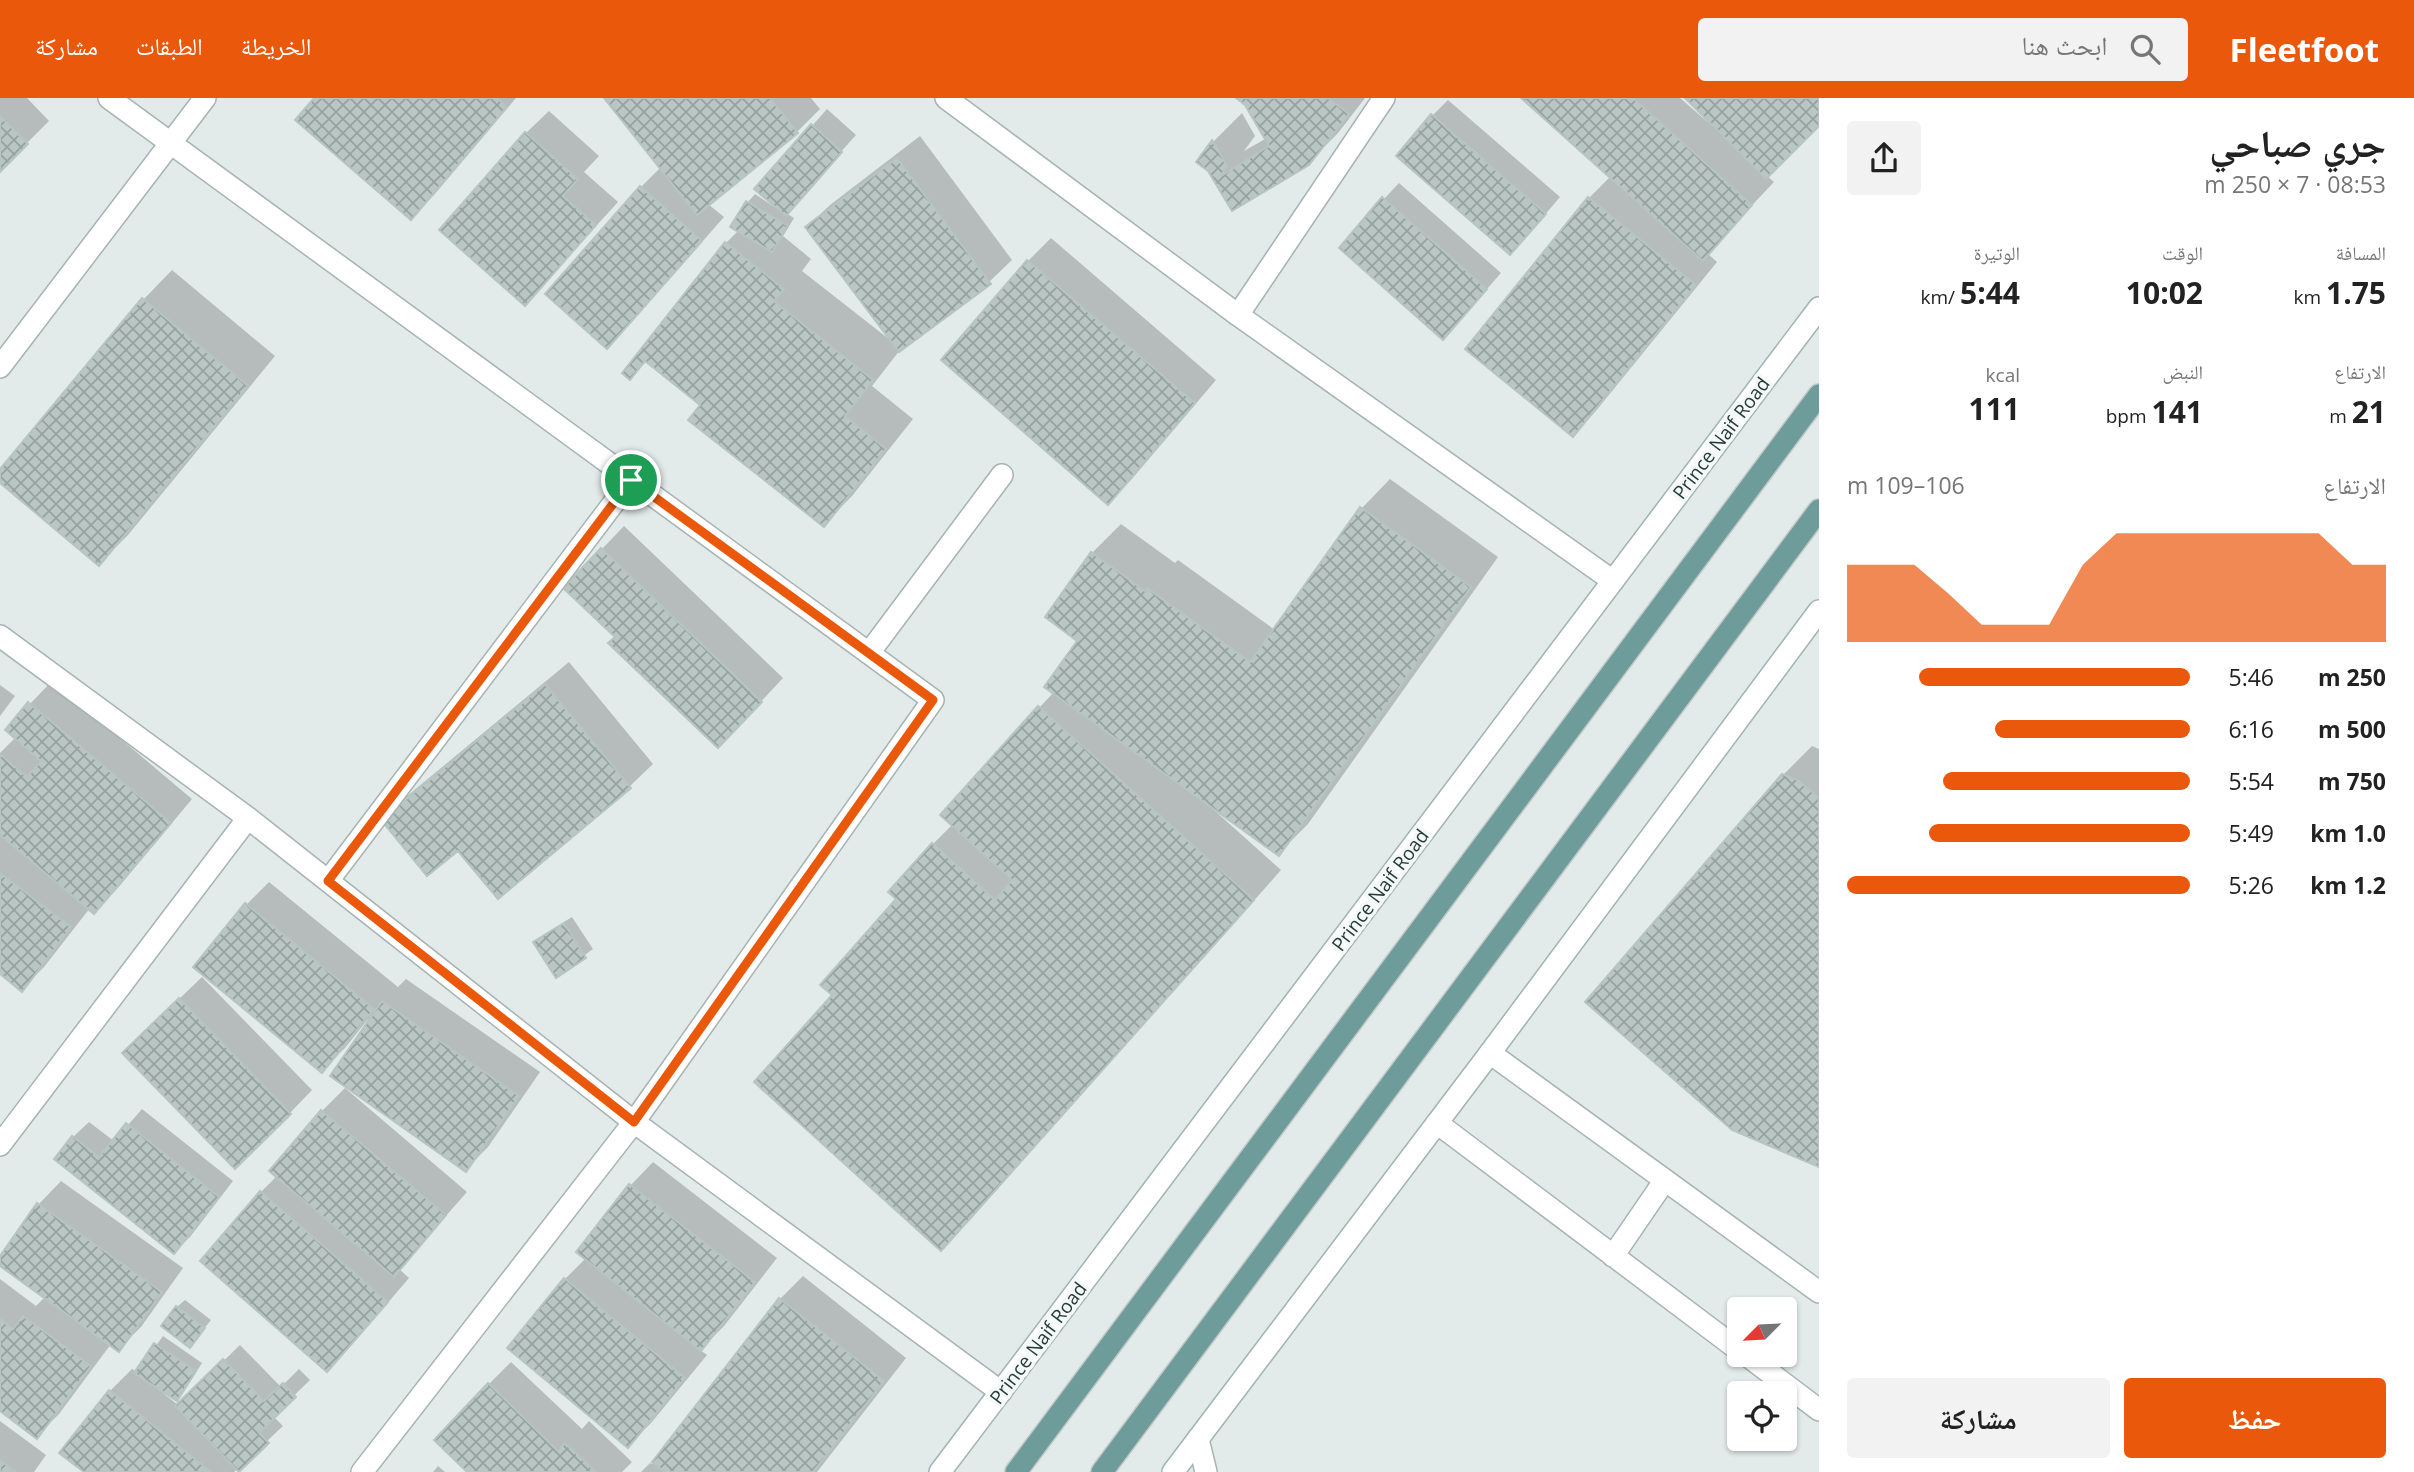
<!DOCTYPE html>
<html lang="ar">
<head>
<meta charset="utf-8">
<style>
	:root { --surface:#fff; --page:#f2f2f2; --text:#222; --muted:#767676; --accent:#ea580c }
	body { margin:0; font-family:"Open Sans","Noto Naskh Arabic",sans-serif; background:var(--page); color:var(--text); direction:rtl; height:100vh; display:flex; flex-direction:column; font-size:26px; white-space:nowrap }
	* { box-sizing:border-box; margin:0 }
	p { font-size:23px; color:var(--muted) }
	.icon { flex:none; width:38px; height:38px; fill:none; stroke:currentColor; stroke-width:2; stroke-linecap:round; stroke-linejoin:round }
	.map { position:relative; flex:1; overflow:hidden; direction:ltr }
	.side { display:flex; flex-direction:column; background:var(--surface); width:595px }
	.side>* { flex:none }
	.needle { width:46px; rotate:246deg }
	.buttons { position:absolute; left:1727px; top:1199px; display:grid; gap:14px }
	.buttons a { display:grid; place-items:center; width:70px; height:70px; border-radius:7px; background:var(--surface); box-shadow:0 2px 5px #0004; font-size:35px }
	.pin { position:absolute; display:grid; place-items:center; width:60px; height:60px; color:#fff; margin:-30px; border:4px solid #fff; border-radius:50%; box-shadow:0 2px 7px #0007 }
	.round { display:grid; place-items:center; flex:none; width:74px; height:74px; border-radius:7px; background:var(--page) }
	.summary { display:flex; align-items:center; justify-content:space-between; height:119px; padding:0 28px }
	h1 { font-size:38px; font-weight:700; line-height:52px }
	.figures { display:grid; grid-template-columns:repeat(3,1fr); gap:10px; height:119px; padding:7px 28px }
	.figures div { display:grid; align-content:center }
	.figures b { font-size:30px; font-weight:700 }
	.figures small { font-size:19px; font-weight:400 }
	.figures p { font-size:19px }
	.chart { height:196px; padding:14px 28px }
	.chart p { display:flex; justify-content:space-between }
	.chart svg { width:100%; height:126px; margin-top:7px; fill:var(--accent); opacity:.7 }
	.primary-button { display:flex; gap:14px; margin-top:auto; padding:14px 28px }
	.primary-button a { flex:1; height:80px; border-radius:7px; background:var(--accent); color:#fff; font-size:28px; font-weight:700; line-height:80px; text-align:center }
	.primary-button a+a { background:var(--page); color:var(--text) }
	ul { padding:0 28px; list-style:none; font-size:23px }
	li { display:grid; grid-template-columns:112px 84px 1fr; align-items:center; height:52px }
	li i { height:18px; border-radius:9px; background:var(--accent) }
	header { display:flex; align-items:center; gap:42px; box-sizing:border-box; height:98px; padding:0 35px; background:var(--accent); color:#fff }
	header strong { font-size:33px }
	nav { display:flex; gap:38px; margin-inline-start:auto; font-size:24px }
	.search { width:490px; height:63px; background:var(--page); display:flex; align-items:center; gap:18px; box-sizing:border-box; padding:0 24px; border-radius:7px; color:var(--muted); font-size:26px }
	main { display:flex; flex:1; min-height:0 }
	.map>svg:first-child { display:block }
	.shadow { fill:#0003 }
	.building { fill:url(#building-cross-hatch); stroke:#b6c4c2; stroke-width:2 }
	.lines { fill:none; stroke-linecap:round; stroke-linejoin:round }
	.service-casing { stroke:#a6b3b2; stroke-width:24 }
	.minor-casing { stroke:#a6b3b2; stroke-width:24 }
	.tertiary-casing { stroke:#a6b3b2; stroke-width:24 }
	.secondary-casing { stroke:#a0b3b0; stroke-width:24 }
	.primary-casing { stroke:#c2c8c8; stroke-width:24 }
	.service { stroke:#fff; stroke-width:21 }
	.minor { stroke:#fff; stroke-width:21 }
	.tertiary { stroke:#fff; stroke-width:21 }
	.secondary { stroke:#fff; stroke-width:21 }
	.primary { stroke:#6d9c9b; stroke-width:21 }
	.route-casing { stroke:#fff; stroke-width:14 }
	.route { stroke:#ea580c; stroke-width:9 }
	.labels { text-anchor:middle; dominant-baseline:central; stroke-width:7; stroke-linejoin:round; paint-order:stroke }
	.street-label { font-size:19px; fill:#253b3a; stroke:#f4f8f7 }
</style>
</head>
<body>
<header>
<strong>Fleetfoot</strong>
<div class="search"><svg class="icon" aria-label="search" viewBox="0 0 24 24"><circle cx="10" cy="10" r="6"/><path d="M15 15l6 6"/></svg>ابحث هنا</div>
<nav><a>الخريطة</a><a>الطبقات</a><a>مشاركة</a></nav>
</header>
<main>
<section class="side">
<div class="summary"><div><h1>جري صباحي</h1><p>08:53 · 7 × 250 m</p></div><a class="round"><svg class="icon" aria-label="share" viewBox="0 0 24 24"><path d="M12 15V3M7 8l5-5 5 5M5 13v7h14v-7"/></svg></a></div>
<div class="figures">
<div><p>المسافة</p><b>1.75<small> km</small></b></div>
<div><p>الوقت</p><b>10:02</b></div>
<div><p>الوتيرة</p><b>5:44<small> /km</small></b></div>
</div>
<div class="figures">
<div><p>الارتفاع</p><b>21<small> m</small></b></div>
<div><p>النبض</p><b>141<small> bpm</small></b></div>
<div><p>kcal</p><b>111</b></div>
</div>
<div class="chart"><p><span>الارتفاع</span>106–109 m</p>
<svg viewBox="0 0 160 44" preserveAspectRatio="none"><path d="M0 44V17L10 17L20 17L30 27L40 38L50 38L60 38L70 17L80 6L90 6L100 6L110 6L120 6L130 6L140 6L150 17L160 17V44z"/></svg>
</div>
<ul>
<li><b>250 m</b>5:46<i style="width:79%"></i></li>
<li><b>500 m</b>6:16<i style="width:57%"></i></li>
<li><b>750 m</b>5:54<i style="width:72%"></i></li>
<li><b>1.0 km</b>5:49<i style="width:76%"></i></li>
<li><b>1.2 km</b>5:26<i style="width:100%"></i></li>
</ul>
<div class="primary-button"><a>حفظ</a><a>مشاركة</a></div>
</section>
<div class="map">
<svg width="1819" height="1374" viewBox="0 0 1819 1374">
	<defs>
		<pattern id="building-cross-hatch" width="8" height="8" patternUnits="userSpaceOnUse" patternTransform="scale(1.75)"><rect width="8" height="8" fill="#b9c6c3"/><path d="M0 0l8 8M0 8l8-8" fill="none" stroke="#96a29f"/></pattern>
	</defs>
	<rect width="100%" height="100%" fill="#e3ebea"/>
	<!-- shadow -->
	<path class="shadow" d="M0,0H27L49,23L0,72Z
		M316,0H516L434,97L411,119Z
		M606,0H811L820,11L797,34L708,106L724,119L630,226L607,249L641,89L661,69Z
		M1238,0H1365L1338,35L1308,65L1233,111L1209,72L1198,64L1213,44L1242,15L1255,38L1244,53L1267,40L1246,6Z
		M1524,0H1680L1710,26L1712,24L1688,0H1819V26L1767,78L1774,84L1707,155L1717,164L1595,314L1573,337L1467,251L1589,100L1611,78Z
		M1448,2L1560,99L1526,139L1432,18Z
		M827,11L856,37L786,115L794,120L783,138L811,161L802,173L894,245L807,129L830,107L920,38L1012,162L989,184L900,252L872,288L913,321L852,398L823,427L703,307L647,263L630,279L726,145L739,132L733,128L748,104L755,96L773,108L775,106L757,90Z
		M549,13L599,58L584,74L618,104L525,206L526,35Z
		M1399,85L1501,175L1458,224L1384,101Z
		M1051,140L1216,282L1131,382L1108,404L943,262L1028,163Z
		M172,172L275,258L128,437L99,466L0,382V374L144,201Z
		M1390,381L1498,459L1308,726L1279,755L1216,710L1214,712L1281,772L970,1122L941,1151L834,897L933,746L953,726L1039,610L1054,594L1080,542L1092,455L1121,426L1175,465L1178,462L1275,532L1362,410Z
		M624,428L783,580L741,625L602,451Z
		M569,564L653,666L630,688L498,798L458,750L383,722L406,699Z
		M52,583L192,701L117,791L94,814L90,810L44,869L22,891L0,874V655L16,639L30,606Z
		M0,587L15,598L0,618Z
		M1812,648L1819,651V1068L1783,677Z
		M269,784L398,889L406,881L540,974L488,1049L466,1071L368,921L345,950L322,972L246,807Z
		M572,819L593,851L557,877L535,844L543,837Z
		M202,879L312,992L290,1015L147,932Z
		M345,990L467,1094L399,1171L409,1180L350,1249L327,1272L261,1094L278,1077L272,1072L322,1013Z
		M142,1011L233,1083L190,1139L174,1154L73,1039L89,1024L114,1043Z
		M653,1064L777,1160L724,1228L700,1252L707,1257L651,1325L628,1348L565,1181L586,1160L578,1154L631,1087Z
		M61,1083L183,1170L141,1229L118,1251L111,1246L59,1316L36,1339L0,1311V1181L36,1208L45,1199L0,1166V1161L39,1106Z
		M803,1178L906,1260L817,1374H641L650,1365L652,1366L780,1201Z
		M185,1202L211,1222L190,1248L177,1209Z
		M163,1238L202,1265L184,1293L177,1301L164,1293L163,1295L178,1307L240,1247L281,1289L299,1271L310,1282L273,1318L283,1328L234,1374H87L110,1293L132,1271L137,1274Z
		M511,1264L582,1331L589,1323L632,1364L622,1374H470L489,1286Z
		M0,1323L46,1357L34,1374H0Z
		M438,1368L445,1374H433Z"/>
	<!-- building -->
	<path class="building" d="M314,0H497L507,9L411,122L295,22Z
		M604,0H770L798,35L697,117Z
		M1236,0H1328L1349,16L1309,67L1232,113L1208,73L1196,64L1212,42L1227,68L1221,78L1269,48L1245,7Z
		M1521,0H1633L1752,107L1703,163Z
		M1685,0H1817L1819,2V28L1766,81Z
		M1431,16L1546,116L1510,157L1396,58Z
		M0,18L28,46L0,74Z
		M811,26L842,54L786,118L754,91Z
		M525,34L578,81L563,98L596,127L525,208L439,132Z
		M897,60L991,186L899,254L805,129Z
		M640,88L702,143L607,251L545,196Z
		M1382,99L1487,191L1443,242L1339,150Z
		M1588,99L1696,187L1573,339L1465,251Z
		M746,103L788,128L772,154L730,129Z
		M725,144L784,191L774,203L873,282L845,318L886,351L824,429L688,322L700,307L645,263L630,282L622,275Z
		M1027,162L1195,305L1108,407L941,262Z
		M142,200L248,288L99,468L0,385V371Z
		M1360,409L1471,489L1279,758L1044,589L1077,543L1045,519L1091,454L1145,493L1147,490L1250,564Z
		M601,450L762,604L718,650L608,545L615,539L563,490Z
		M545,586L631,690L498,801L458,753L427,778L381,722Z
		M28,604L171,725L94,816L0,737V656L27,679L41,663L5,632Z
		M1038,608L1254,802L941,1153L754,984L832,897L820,887L896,801L888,794L932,745L995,802L1012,782L940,717Z
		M1782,676L1798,682L1819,700V1069L1732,1032L1585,904Z
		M0,775L71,829L22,894L0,876Z
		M245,805L374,911L322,975L193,869Z
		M564,825L586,860L556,880L533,844Z
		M179,900L291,1016L235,1071L122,955Z
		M382,903L519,998L466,1074L330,978Z
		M321,1012L446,1117L394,1179L269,1073Z
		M126,1025L219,1099L174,1156L54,1061L72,1038L99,1059Z
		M629,1086L755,1184L701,1253L576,1154Z
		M260,1093L388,1204L327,1274L200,1163Z
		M37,1105L162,1194L119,1254L0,1168V1158Z
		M564,1180L685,1280L628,1350L507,1250Z
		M779,1200L884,1283L813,1374H665L652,1364Z
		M176,1208L205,1230L190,1250L161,1228Z
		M23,1218L91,1268L37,1341L0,1313V1221L13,1231Z
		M154,1245L196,1273L177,1303L134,1275Z
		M223,1261L264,1303L283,1285L296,1299L259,1335L269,1345L239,1374L175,1308Z
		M488,1285L558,1353L565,1345L596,1374H467L434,1342Z
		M109,1292L211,1374H84L59,1355Z
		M0,1362L16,1374H0Z"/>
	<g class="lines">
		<!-- service casing -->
		<g class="service-casing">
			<path id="service" d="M869,555L1002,377"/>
		</g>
		<!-- minor casing -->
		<g class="minor-casing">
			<path id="minor" d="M109,0L933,602L634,1024L362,1374
				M1238,217L1384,0
				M0,269L205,0
				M0,538L248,720L634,1024L1001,1294
				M328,783L631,382
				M0,1047L248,720"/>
		</g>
		<!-- tertiary casing -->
		<g class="tertiary-casing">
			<path id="tertiary" d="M946,0L1238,217L1613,483
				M1490,955L1819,1194
				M1437,1025L1740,1253
				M1613,1158L1665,1082
				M1745,1256L1819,1312
				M1198,1341L1206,1374"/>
		</g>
		<!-- secondary casing -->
		<g class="secondary-casing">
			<path id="secondary" d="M940,1374L1819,210
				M1173,1374L1490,955L1819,513"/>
		</g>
		<!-- primary casing -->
		<g class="primary-casing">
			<path id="primary" d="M1016,1374L1819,297
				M1102,1374L1819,412"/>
		</g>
		<!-- service -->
		<use href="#service" class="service"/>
		<!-- minor -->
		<use href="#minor" class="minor"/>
		<!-- tertiary -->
		<use href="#tertiary" class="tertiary"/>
		<!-- secondary -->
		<use href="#secondary" class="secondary"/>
		<!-- primary -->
		<use href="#primary" class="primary"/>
	</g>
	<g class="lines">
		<!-- route casing -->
		<g class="route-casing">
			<path id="route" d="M631,382L933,602L634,1024L328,783Z"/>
		</g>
		<!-- route -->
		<use href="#route" class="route"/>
	</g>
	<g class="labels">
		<!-- street labels -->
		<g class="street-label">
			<text transform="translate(1721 340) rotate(-53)">Prince Naif Road</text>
			<text transform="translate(1380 792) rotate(-53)">Prince Naif Road</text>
			<text transform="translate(1038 1245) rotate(-53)">Prince Naif Road</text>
		</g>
	</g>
</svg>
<div class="buttons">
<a><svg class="needle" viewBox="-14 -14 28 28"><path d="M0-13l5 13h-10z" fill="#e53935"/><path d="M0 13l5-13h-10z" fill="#767676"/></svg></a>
<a><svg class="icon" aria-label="locate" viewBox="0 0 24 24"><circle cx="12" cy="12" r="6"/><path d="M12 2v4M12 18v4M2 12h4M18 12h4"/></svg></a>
</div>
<div class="pin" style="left:631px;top:382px;background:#1e9e55"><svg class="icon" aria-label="arrive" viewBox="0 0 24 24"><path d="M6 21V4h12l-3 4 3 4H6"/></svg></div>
</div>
</main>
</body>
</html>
